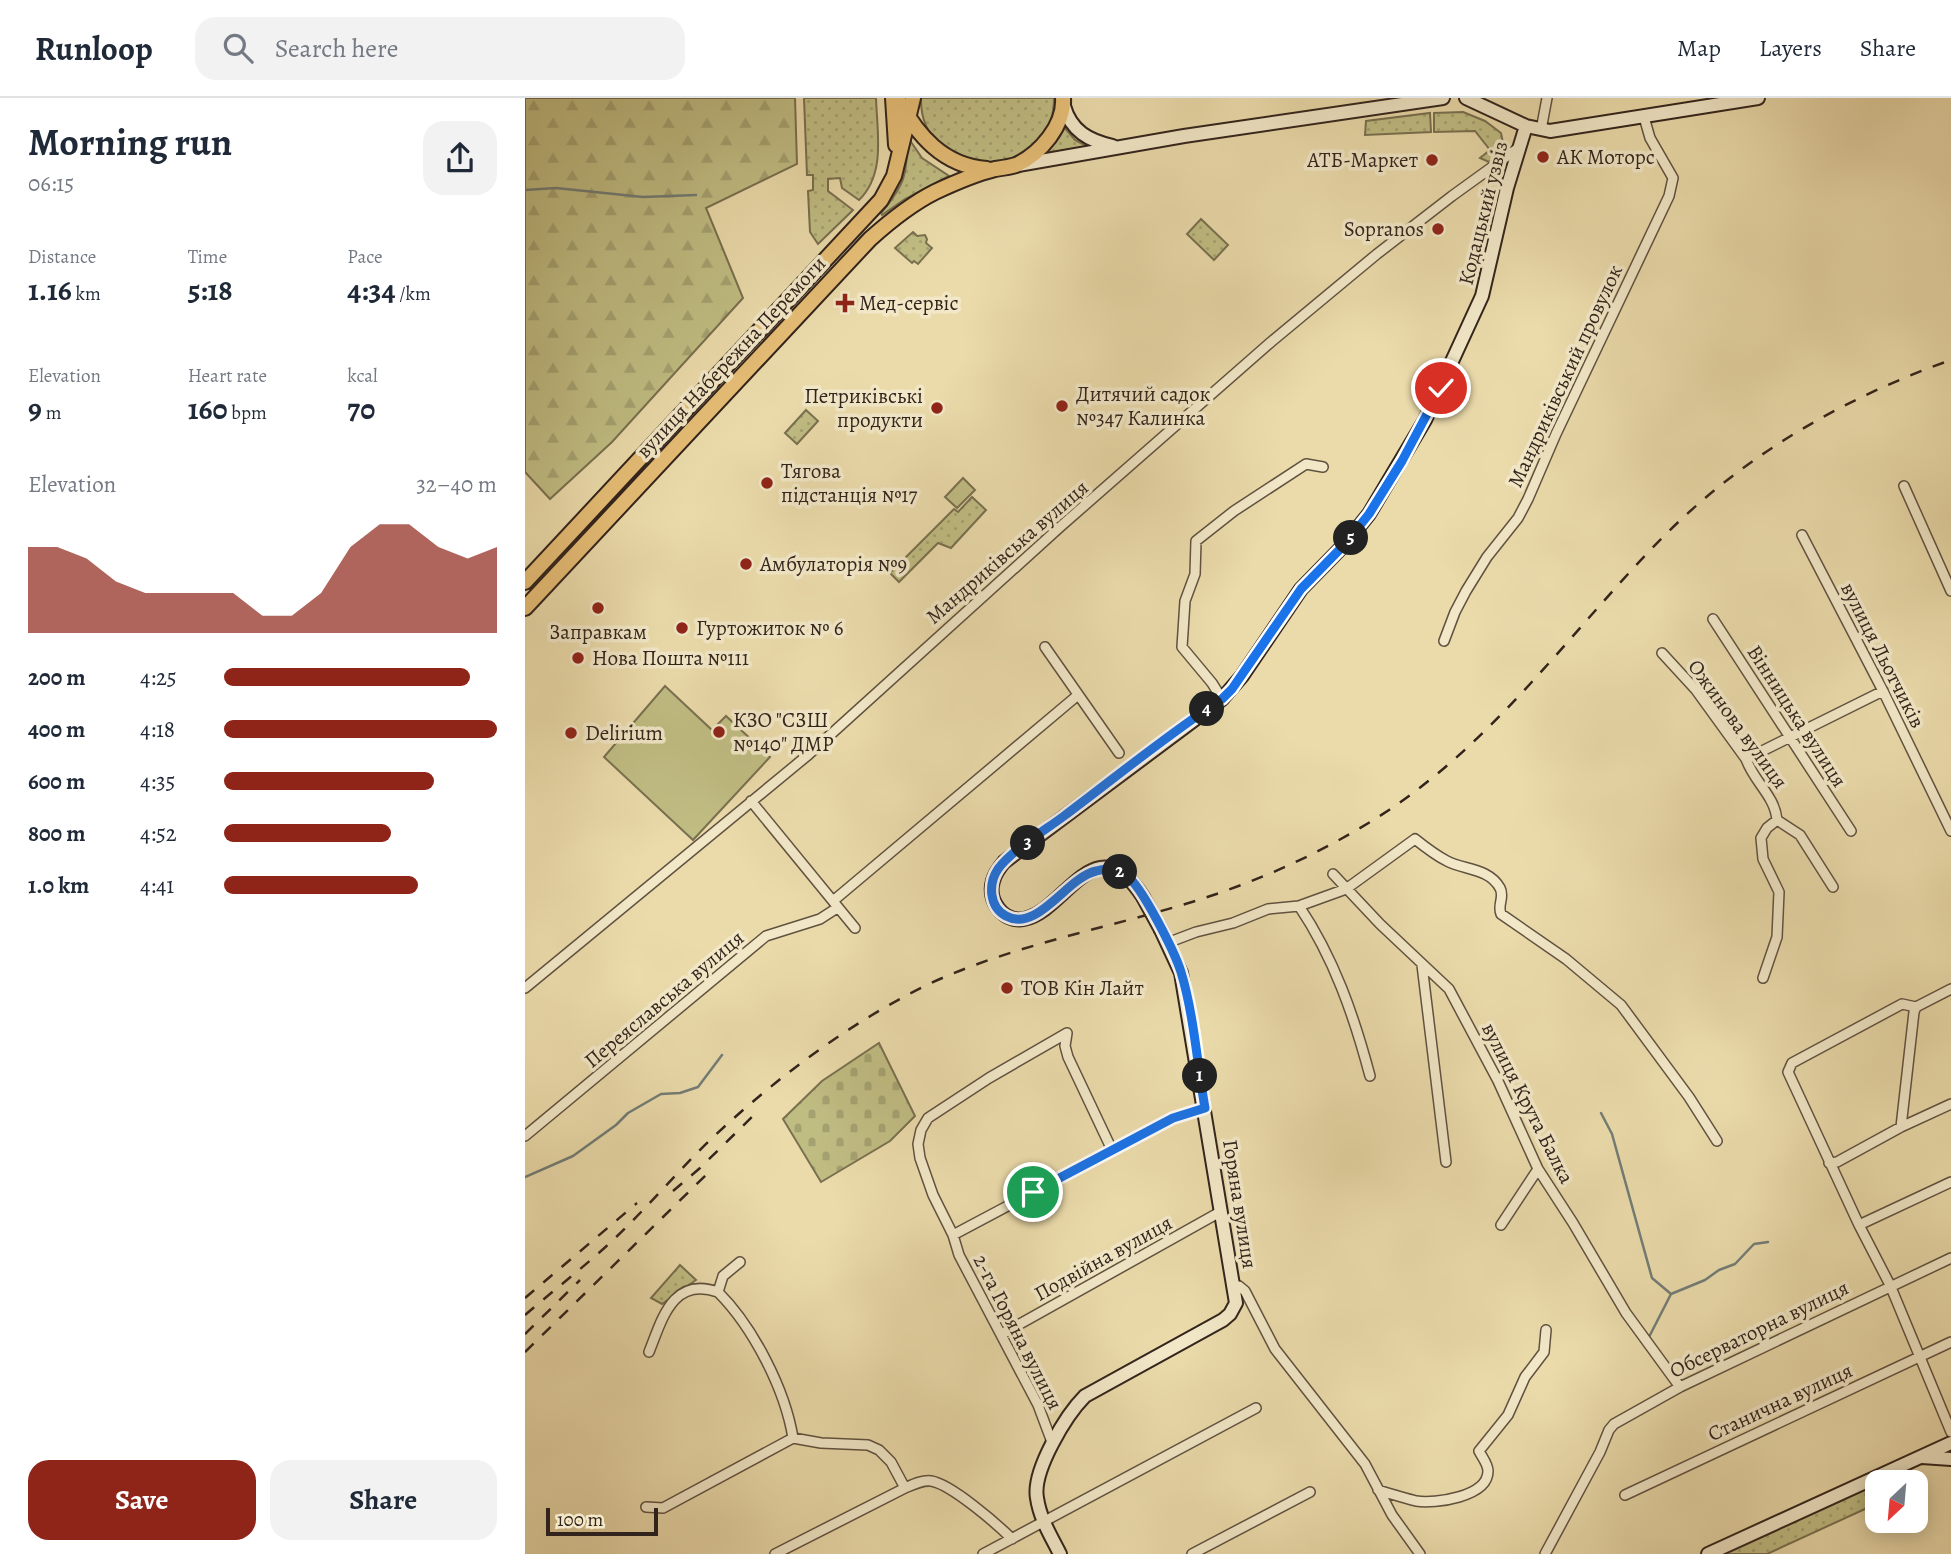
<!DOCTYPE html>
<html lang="en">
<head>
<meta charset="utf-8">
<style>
	:root { --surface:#fff; --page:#f2f2f3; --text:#1f2937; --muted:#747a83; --line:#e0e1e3; --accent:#8f2418 }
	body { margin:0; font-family:Alegreya,serif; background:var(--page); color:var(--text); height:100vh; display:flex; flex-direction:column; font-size:26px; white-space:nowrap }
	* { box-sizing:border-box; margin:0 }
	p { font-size:23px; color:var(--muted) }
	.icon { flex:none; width:38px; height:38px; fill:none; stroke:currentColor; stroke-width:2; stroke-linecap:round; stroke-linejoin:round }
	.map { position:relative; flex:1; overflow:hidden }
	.details { display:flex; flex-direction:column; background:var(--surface); width:525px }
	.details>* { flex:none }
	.needle { width:46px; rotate:206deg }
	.controls { position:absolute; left:1340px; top:1372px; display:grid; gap:14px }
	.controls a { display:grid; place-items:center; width:63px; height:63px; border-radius:14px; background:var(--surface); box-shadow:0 4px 18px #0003; font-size:35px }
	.scale { position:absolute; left:21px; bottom:18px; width:112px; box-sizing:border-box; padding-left:7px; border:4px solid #32241c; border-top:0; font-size:19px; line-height:24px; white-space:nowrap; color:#32241c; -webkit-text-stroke:5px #f2e8c8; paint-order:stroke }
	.pin { position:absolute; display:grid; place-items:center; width:60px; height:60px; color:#fff; margin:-30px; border:4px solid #fff; border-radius:50%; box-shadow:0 2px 7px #0007 }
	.km { position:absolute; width:35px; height:35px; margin:-18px; border-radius:50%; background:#222; color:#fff; font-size:19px; line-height:35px; text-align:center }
	.round { display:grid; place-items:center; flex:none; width:74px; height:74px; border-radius:21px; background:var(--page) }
	.headline { display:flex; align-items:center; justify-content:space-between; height:119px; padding:0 28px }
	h1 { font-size:38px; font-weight:700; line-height:52px }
	.stats { display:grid; grid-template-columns:repeat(3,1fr); gap:10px; height:119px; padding:7px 28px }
	.stats div { display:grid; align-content:center }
	.stats b { font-size:30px; font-weight:700 }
	.stats small { font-size:19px; font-weight:400 }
	.stats p { font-size:19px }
	.chart { height:196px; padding:14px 28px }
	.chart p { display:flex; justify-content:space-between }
	.chart svg { width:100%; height:126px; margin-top:7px; fill:var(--accent); opacity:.7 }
	.button { display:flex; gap:14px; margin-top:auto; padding:14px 28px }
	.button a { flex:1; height:80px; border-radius:21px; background:var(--accent); color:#fff; font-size:28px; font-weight:700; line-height:80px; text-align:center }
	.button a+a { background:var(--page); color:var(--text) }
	ul { padding:0 28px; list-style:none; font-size:23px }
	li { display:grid; grid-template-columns:112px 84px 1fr; align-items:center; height:52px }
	li i { height:18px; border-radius:9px; background:var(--accent) }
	header { display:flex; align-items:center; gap:42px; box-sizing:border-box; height:98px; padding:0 35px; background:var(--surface); border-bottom:2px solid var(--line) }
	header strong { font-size:33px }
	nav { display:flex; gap:38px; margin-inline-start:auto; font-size:24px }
	.search { width:490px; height:63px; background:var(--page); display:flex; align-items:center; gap:18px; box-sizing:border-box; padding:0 24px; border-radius:21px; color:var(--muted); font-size:26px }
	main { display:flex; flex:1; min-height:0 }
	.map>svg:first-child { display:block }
	.grass { fill:url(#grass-dots); stroke:#797050; stroke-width:2 }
	.forest { fill:url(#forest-firs); stroke:#797050; stroke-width:2 }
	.cemetery { fill:url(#cemetery-stones); stroke:#797050; stroke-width:2 }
	.garden { fill:#c0bd83; stroke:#797050; stroke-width:2 }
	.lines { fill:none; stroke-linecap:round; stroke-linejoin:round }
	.stream { stroke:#727d77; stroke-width:2.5 }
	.street-casing { stroke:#605240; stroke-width:12 }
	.secondary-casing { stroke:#32241c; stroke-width:16 }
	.primary-casing { stroke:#32241c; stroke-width:18 }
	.street { stroke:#f2e8c8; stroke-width:9 }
	.secondary { stroke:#f2e8c8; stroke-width:12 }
	.primary { stroke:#e6be76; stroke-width:14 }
	.rail { stroke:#32241c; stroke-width:2.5; stroke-dasharray:12 12; stroke-linecap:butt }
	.secondary-bridge-casing { stroke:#32241c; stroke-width:16; stroke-linecap:butt }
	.secondary-bridge { stroke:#f2e8c8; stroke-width:12 }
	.route-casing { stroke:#fff; stroke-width:14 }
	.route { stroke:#1a73e8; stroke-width:9 }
	.poi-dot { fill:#8f2418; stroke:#f2e8c8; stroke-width:2.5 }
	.labels { text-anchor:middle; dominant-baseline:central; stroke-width:7; stroke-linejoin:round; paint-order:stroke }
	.poi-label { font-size:21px; fill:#32241c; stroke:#f2e8c8; text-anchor:start }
	.street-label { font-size:21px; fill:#32241c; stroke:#f2e8c8 }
</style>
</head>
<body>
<header>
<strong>Runloop</strong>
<div class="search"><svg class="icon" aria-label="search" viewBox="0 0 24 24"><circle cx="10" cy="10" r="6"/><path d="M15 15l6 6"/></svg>Search here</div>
<nav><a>Map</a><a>Layers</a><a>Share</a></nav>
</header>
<main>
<section class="details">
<div class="headline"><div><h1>Morning run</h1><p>06:15</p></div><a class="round"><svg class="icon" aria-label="share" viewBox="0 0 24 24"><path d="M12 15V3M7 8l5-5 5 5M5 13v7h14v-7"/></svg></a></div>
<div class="stats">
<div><p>Distance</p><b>1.16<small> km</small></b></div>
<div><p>Time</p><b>5:18</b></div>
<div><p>Pace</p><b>4:34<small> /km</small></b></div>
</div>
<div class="stats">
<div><p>Elevation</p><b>9<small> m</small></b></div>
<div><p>Heart rate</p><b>160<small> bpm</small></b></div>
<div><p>kcal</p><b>70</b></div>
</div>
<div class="chart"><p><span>Elevation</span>32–40 m</p>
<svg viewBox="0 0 160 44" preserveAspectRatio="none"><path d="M0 44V14L10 14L20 18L30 26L40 30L50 30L60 30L70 30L80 38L90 38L100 30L110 14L120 6L130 6L140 14L150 18L160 14V44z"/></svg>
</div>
<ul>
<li><b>200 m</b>4:25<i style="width:90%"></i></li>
<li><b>400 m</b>4:18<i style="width:100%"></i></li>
<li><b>600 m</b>4:35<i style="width:77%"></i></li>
<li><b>800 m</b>4:52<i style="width:61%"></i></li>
<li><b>1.0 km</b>4:41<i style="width:71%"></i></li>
</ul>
<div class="button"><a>Save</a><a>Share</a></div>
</section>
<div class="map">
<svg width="1426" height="1456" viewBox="0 0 1426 1456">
	<defs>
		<pattern id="grass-dots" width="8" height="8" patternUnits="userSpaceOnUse" patternTransform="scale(1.75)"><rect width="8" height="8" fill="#c0bd83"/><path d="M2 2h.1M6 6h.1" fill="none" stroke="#a5a271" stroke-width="1.8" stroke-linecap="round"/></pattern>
		<pattern id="forest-firs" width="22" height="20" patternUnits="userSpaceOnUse" patternTransform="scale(1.75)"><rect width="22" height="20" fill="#c0bd83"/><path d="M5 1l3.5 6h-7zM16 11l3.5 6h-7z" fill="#a5a271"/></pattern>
		<pattern id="cemetery-stones" width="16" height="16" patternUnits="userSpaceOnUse" patternTransform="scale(1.75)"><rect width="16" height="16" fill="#c0bd83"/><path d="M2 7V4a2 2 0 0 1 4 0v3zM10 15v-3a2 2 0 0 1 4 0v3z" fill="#a5a271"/></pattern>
	</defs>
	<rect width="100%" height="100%" fill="#ebdbab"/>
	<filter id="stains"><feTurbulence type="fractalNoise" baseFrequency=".00286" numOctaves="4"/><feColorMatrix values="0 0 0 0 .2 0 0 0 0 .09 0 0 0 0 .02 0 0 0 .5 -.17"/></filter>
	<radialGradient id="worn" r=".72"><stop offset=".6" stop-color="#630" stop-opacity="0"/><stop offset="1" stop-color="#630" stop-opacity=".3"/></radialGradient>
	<!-- grass -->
	<path class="grass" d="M279,0H351C352,34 361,76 334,102L317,90L315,80L303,81V93L328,112L293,146L285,134L283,93L288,92V77H282Z
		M396,0H529C529,87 394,84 396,0Z
		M938,14L960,23L976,35L979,50L964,64L955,60L965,52L950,33L909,34V15Z
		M905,15L906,34L840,37L841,23Z
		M538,28L550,42L567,51L517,57Z
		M382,38L397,60L424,78L380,101L357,117L356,115C381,85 382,77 382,38Z
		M676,121L703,147L689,162L662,136Z
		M388,134L392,138L400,137L402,141L401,145L407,150L393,166L389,163L387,165L370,150Z
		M281,312L293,323L272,346L260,335Z
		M447,399L461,412L426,450L413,445L374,484L365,475L429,411L433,414Z
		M155,1167L171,1182L137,1206L126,1200Z
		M1379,1373L1386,1384H1353V1405L1242,1456H1194L1372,1374Z"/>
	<!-- forest -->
	<path class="forest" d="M0,0H270L272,66L181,110L218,200L87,344L25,401L0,374Z"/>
	<!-- cemetery -->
	<path class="cemetery" d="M354,945L390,1018L365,1043L296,1084L258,1021L297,983Z"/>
	<!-- garden -->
	<path class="garden" d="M438,380L450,392L432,410L420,399Z
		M140,588L187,632L201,618L245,659L168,742L79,659Z"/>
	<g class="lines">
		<!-- stream -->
		<path class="stream" d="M0,92L31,90L118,99L171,97
			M1076,1015L1087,1036L1127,1180L1146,1196L1180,1182L1194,1172L1210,1166L1229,1146L1243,1144
			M0,1079L48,1058L91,1027L103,1015L136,996L155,995L173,989L197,957
			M1124,1239L1146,1196"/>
		<!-- street casing -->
		<g class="street-casing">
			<path id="street" d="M1016,32L1022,0
				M1379,388L1426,493
				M1277,437L1358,593L1426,733
				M1188,521L1326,733
				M919,543L930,514L941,493L962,459L993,420L1003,401L1031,336L1144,98L1148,80L1125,40L1119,19
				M520,549L594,655
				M1137,555L1171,592L1221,661C1229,684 1250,698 1252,722L1275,737L1308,789
				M697,601L687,585L657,549L660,503L670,476L671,443L709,413L781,366L798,369
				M1221,661L1358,593
				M226,703L330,830
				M808,776L855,826L924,891L973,983L1013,1071L1048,1125L1101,1215L1155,1289
				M308,803L553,597
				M774,808C809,860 829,918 845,978
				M642,845L671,834L708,825L743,811L774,808L821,791L890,741C900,749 910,757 922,763C939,772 964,770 975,790C980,799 972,807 976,816L1041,861L1096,907L1164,999L1192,1043
				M897,867L921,1064
				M1238,880L1252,839L1254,794L1238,761L1236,740L1242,730L1252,722
				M0,890L283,657L535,429L746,244L852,156L927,98L992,51
				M1391,909L1377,906L1267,965L1263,974L1334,1127L1365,1187L1426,1334
				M542,935L540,948L543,959L587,1052
				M1376,1029L1389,914L1391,909L1426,891
				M0,1038L241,838L295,821L312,810
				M1304,1065L1312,1064L1376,1029L1426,1006
				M976,1127L1013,1071
				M1334,1127L1426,1084
				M428,1137L648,1020L680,1010
				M215,1164L198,1178L193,1194C228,1229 260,1291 268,1340
				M709,1188H714L720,1193L750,1251L840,1366L867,1417L895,1456
				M477,1236L695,1114
				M124,1254C137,1222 147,1178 193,1194
				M528,1347L513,1307L434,1157L428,1137L408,1097L395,1060L393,1046L396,1032L403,1020L464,980L542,935
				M853,1392C866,1396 879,1400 891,1403C910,1406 963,1399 963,1373C963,1366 957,1359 954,1353L983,1317L1000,1279L1019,1254L1021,1232
				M1100,1397L1426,1244
				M121,1409L138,1410L268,1340L296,1345L343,1347L354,1352L366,1364L380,1390
				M250,1456L380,1390C389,1386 397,1382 406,1383C426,1386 472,1426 487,1441
				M458,1456L731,1310
				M667,1456L785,1394
				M1020,1456L1075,1354L1084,1332L1089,1326L1155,1289L1426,1160"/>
		</g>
		<!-- secondary casing -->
		<g class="secondary-casing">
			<path id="secondary" d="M941,0L1001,28L1025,33L1233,0
				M539,8C546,33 564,43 588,48
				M493,67L659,38L918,0
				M618,799C570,725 541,813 499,821C478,825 462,802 468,783C470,775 474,770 479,764L697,601L717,578L776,491L820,446L844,416L900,322L957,198L982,90L1001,28
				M1397,1359L1426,1361
				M535,1456C526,1438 515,1421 512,1400C507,1373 541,1317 560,1298L698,1222L705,1216L711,1205L656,875L636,832
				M1183,1456L1426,1345"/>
		</g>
		<!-- primary casing -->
		<g class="primary-casing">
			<path id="primary" d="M368,0L371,47
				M372,0C392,37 418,68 462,71
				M0,484L356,102L369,78L388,0
				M0,510L345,141C365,123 386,106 410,94C429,85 450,76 470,71C477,70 485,69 491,67C515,56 540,27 538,0"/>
		</g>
		<!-- street -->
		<use href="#street" class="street"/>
		<!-- secondary -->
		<use href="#secondary" class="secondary"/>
		<!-- primary -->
		<use href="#primary" class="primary"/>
		<!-- rail -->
		<path class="rail" d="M148,1093L175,1070L232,1014
			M0,1200L112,1105
			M0,1217C29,1192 59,1169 87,1143C121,1111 151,1075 185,1042C251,980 325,924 406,885C487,848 573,832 657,807C731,785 800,754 864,712C974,638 1046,533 1137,440C1218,358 1318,300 1426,262
			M0,1236L55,1182
			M0,1254L184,1074"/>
		<!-- secondary-bridge casing -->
		<g class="secondary-bridge-casing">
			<path id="secondary-bridge" d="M618,799L636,832"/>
		</g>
		<!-- secondary-bridge -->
		<use href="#secondary-bridge" class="secondary-bridge"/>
	</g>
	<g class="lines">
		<!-- route casing -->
		<g class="route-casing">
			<path id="route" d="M508,1094L648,1020L680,1010C672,965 669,917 656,874C650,855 617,788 601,777C592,771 581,770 571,773C541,780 513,835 481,818C464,809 463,786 473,771C487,752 519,733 539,718C591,679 642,637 697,601L707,591L776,491L820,446L844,416L877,363L916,290"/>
		</g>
		<!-- route -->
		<use href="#route" class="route"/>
	</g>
	<!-- markers -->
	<g class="poi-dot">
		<circle cx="1018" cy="59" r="7"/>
		<circle cx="907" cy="62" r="7"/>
		<circle cx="913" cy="131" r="7"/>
		<path d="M316.5 194.5h7v7h7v7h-7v7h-7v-7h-7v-7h7z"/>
		<circle cx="537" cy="308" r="7"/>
		<circle cx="412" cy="310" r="7"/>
		<circle cx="242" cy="385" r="7"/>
		<circle cx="221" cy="466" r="7"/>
		<circle cx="73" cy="510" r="7"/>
		<circle cx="157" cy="530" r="7"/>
		<circle cx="53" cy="560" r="7"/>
		<circle cx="194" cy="634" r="7"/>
		<circle cx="46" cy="635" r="7"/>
		<circle cx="482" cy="890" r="7"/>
	</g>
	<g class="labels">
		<!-- poi labels -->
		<g class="poi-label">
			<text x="1032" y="59">АК Моторс</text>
			<text x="893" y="62" text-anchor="end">АТБ-Маркет</text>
			<text x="899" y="131" text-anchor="end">Sopranos</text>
			<text x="334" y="205">Мед-сервіс</text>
			<text x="551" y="296">Дитячий садок<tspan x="551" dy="24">№347 Калинка</tspan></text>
			<text x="398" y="298" text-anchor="end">Петриківські<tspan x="398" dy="24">продукти</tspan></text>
			<text x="256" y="373">Тягова<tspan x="256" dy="24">пiдстанцiя №17</tspan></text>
			<text x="235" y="466">Амбулаторія №9</text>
			<text x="171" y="530">Гуртожиток № 6</text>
			<text x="73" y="534" text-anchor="middle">Заправкам</text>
			<text x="67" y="560">Нова Пошта №111</text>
			<text x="208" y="622">КЗО "СЗШ<tspan x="208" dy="24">№140" ДМР</tspan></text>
			<text x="60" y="635">Delirium</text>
			<text x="496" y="890">ТОВ Кін Лайт</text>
		</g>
		<!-- street labels -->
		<g class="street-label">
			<text transform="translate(958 115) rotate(-76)">Кодацький узвіз</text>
			<text transform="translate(206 259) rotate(-47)">вулиця Набережна Перемоги</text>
			<text transform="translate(1040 278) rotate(-65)">Мандриківський провулок</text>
			<text transform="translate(482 454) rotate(-41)">Мандриківська вулиця</text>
			<text transform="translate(1358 557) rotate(63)">вулиця Льотчиків</text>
			<text transform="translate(1272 618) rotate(57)">Вінницька вулиця</text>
			<text transform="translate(1213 626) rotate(54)">Ожинова вулиця</text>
			<text transform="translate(139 901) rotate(-40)">Переяславська вулиця</text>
			<text transform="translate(1003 1005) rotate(63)">вулиця Крута Балка</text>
			<text transform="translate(715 1106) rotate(81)">Горяна вулиця</text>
			<text transform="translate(578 1160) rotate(-29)">Подвійна вулиця</text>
			<text transform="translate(1234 1231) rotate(-26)">Обсерваторна вулиця</text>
			<text transform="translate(493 1234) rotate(63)">2-га Горяна вулиця</text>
			<text transform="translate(1255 1304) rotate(-25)">Станична вулиця</text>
		</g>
	</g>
	<rect width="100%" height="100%" filter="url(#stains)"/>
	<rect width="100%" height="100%" fill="url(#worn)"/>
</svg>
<div class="controls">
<a><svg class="needle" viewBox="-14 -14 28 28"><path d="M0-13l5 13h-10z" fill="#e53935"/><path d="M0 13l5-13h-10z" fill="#747a83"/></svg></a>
</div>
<div class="scale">100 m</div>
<div class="pin" style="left:508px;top:1094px;background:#1e9e55"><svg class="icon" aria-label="arrive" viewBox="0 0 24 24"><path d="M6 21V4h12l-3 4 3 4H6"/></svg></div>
<div class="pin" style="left:916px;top:290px;background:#d93025"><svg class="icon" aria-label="check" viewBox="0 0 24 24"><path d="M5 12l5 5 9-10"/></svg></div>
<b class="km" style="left:675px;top:978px">1</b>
<b class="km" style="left:595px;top:774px">2</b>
<b class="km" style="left:503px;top:745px">3</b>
<b class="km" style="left:682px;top:611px">4</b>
<b class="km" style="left:826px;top:440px">5</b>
</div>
</main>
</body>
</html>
